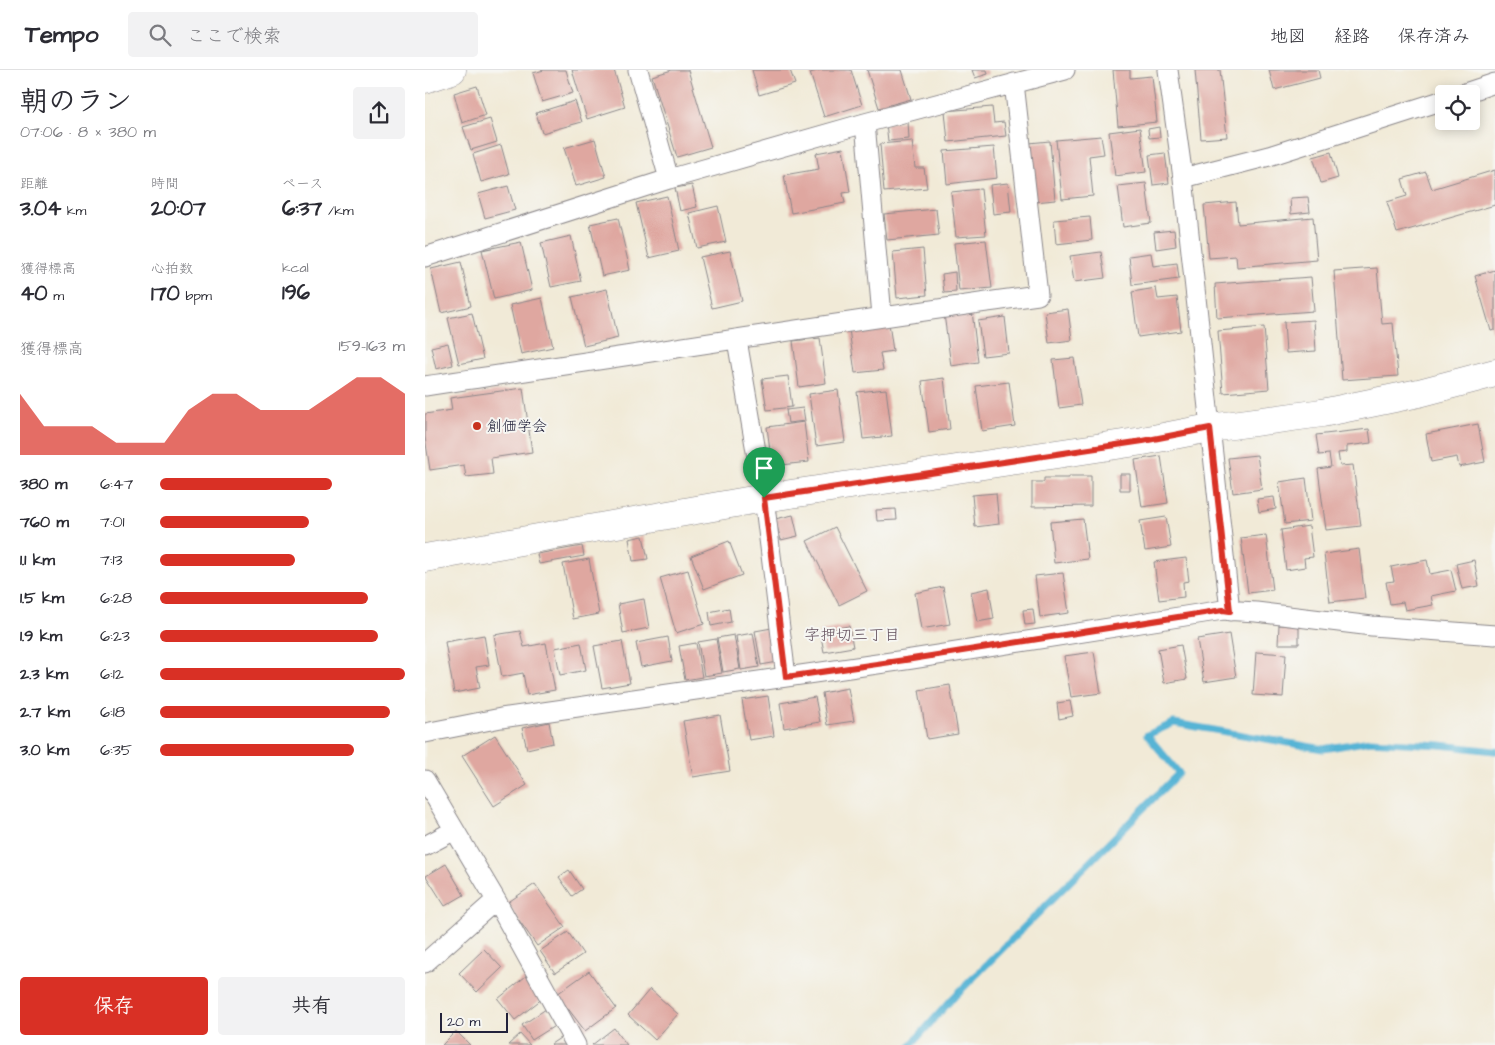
<!DOCTYPE html>
<html lang="ja">
<head>
<meta charset="utf-8">
<style>
	:root { --surface:#fff; --page:#f2f2f3; --text:#2b2b33; --muted:#7c7c81; --line:#e1e1e2; --accent:#d93025 }
	body { margin:0; font-family:"Architects Daughter","Klee One",sans-serif; background:var(--page); color:var(--text); height:100vh; display:flex; flex-direction:column; font-size:19px; white-space:nowrap }
	* { box-sizing:border-box; margin:0 }
	p { font-size:16px; color:var(--muted) }
	.icon { flex:none; width:28px; height:28px; fill:none; stroke:currentColor; stroke-width:2; stroke-linecap:round; stroke-linejoin:round }
	.map { position:relative; flex:1; overflow:hidden }
	.drawer { display:flex; flex-direction:column; background:var(--surface); width:425px }
	.drawer>* { flex:none }
	.fabs { position:absolute; left:1010px; top:15px; display:grid; gap:10px }
	.fabs a { display:grid; place-items:center; width:45px; height:45px; border-radius:5px; background:var(--surface); box-shadow:0 2px 12px #0003; font-size:25px }
	.scale { position:absolute; left:15px; bottom:12px; width:68px; box-sizing:border-box; padding-left:5px; border:2px solid #22223b; border-top:0; font-size:14px; line-height:18px; white-space:nowrap; color:#22223b; -webkit-text-stroke:4px #f6f6f2; paint-order:stroke }
	.pin { position:absolute; display:grid; place-items:center; width:42px; height:42px; color:#fff; margin:-51px -21px; border-radius:50% 50% 50% 0; rotate:-45deg; box-shadow:0 0 5px #0007 }
	.pin .icon { rotate:45deg }
	.round { display:grid; place-items:center; flex:none; width:52px; height:52px; border-radius:5px; background:var(--page) }
	.head { display:flex; align-items:center; justify-content:space-between; height:85px; padding:0 20px }
	h1 { font-size:28px; font-weight:800; line-height:38px }
	.metrics { display:grid; grid-template-columns:repeat(3,1fr); gap:8px; height:85px; padding:5px 20px }
	.metrics div { display:grid; align-content:center }
	.metrics b { font-size:21px; font-weight:800 }
	.metrics small { font-size:14px; font-weight:400 }
	.metrics p { font-size:14px }
	.chart { height:140px; padding:10px 20px }
	.chart p { display:flex; justify-content:space-between }
	.chart svg { width:100%; height:90px; margin-top:5px; fill:var(--accent); opacity:.7 }
	.action { display:flex; gap:10px; margin-top:auto; padding:10px 20px }
	.action a { flex:1; height:58px; border-radius:5px; background:var(--accent); color:#fff; font-size:20px; font-weight:800; line-height:58px; text-align:center }
	.action a+a { background:var(--page); color:var(--text) }
	ul { padding:0 20px; list-style:none; font-size:16px }
	li { display:grid; grid-template-columns:80px 60px 1fr; align-items:center; height:38px }
	li i { height:12px; border-radius:6px; background:var(--accent) }
	header { display:flex; align-items:center; gap:30px; box-sizing:border-box; height:70px; padding:0 25px; background:var(--surface); border-bottom:1px solid var(--line) }
	header strong { font-size:24px }
	nav { display:flex; gap:28px; margin-inline-start:auto; font-size:18px }
	.search { width:350px; height:45px; background:var(--page); display:flex; align-items:center; gap:12px; box-sizing:border-box; padding:0 18px; border-radius:5px; color:var(--muted); font-size:19px }
	main { display:flex; flex:1; min-height:0 }
	.map>svg:first-child { display:block }
	.lines { fill:none; stroke-linecap:round; stroke-linejoin:round }
	.stream { stroke:#57b4d5; stroke-width:7 }
	.building { fill:#dfa7a0 }
	.street-casing { stroke:#8a8689; stroke-width:21 }
	.secondary-casing { stroke:#8a8689; stroke-width:29 }
	.street { stroke:#fff; stroke-width:19 }
	.secondary { stroke:#fff; stroke-width:28 }
	.route-casing { stroke:#fff; stroke-width:10 }
	.route { stroke:#d93025; stroke-width:6 }
	.poi-dot { fill:#c8321e; stroke:#f6f6f2; stroke-width:2 }
	.labels { text-anchor:middle; dominant-baseline:central; stroke-width:4; stroke-linejoin:round; paint-order:stroke }
	.poi-label { font-size:15px; fill:#22223b; stroke:#f6f6f2; text-anchor:start }
	.neighbourhood-label { font-size:16px; fill:#64515e; stroke:#f6f6f2 }
</style>
</head>
<body>
<header>
<strong>Tempo</strong>
<div class="search"><svg class="icon" aria-label="search" viewBox="0 0 24 24"><circle cx="10" cy="10" r="6"/><path d="M15 15l6 6"/></svg>ここで検索</div>
<nav><a>地図</a><a>経路</a><a>保存済み</a></nav>
</header>
<main>
<section class="drawer">
<div class="head"><div><h1>朝のラン</h1><p>07:06 · 8 × 380 m</p></div><a class="round"><svg class="icon" aria-label="share" viewBox="0 0 24 24"><path d="M12 15V3M7 8l5-5 5 5M5 13v7h14v-7"/></svg></a></div>
<div class="metrics">
<div><p>距離</p><b>3.04<small> km</small></b></div>
<div><p>時間</p><b>20:07</b></div>
<div><p>ペース</p><b>6:37<small> /km</small></b></div>
</div>
<div class="metrics">
<div><p>獲得標高</p><b>40<small> m</small></b></div>
<div><p>心拍数</p><b>170<small> bpm</small></b></div>
<div><p>kcal</p><b>196</b></div>
</div>
<div class="chart"><p><span>獲得標高</span>159–163 m</p>
<svg viewBox="0 0 160 44" preserveAspectRatio="none"><path d="M0 44V14L10 30L20 30L30 30L40 38L50 38L60 38L70 22L80 14L90 14L100 22L110 22L120 22L130 14L140 6L150 6L160 14V44z"/></svg>
</div>
<ul>
<li><b>380 m</b>6:47<i style="width:70%"></i></li>
<li><b>760 m</b>7:01<i style="width:61%"></i></li>
<li><b>1.1 km</b>7:13<i style="width:55%"></i></li>
<li><b>1.5 km</b>6:28<i style="width:85%"></i></li>
<li><b>1.9 km</b>6:23<i style="width:89%"></i></li>
<li><b>2.3 km</b>6:12<i style="width:100%"></i></li>
<li><b>2.7 km</b>6:18<i style="width:94%"></i></li>
<li><b>3.0 km</b>6:35<i style="width:79%"></i></li>
</ul>
<div class="action"><a>保存</a><a>共有</a></div>
</section>
<div class="map">
<svg width="1070" height="975" viewBox="0 0 1070 975">
	<rect width="100%" height="100%" fill="#f6f6f2"/>
	<filter id="ink" filterUnits="userSpaceOnUse"><feTurbulence type="fractalNoise" baseFrequency=".02" numOctaves="2"/><feDisplacementMap in="SourceGraphic" scale="10" xChannelSelector="R" yChannelSelector="G"/><feConvolveMatrix kernelMatrix="1 2 1 2 8 2 1 2 1" color-interpolation-filters="sRGB"/></filter>
	<filter id="wash" filterUnits="userSpaceOnUse"><feTurbulence type="fractalNoise" baseFrequency=".0096" numOctaves="4" result="noise"/><feDisplacementMap in="SourceGraphic" scale="20" xChannelSelector="R" yChannelSelector="G"/><feGaussianBlur stdDeviation="1.12" result="paint"/><feColorMatrix in="noise" values="0 0 0 0 0 0 0 0 0 0 0 0 0 0 0 0 0 1.4 0 .05"/><feComposite in="paint" operator="in"/></filter>
	<g filter="url(#wash)">
		<rect width="100%" height="100%" fill="#f1ead7"/>
		<g class="lines">
			<!-- stream -->
			<path class="stream" d="M486,975L526,930L754,703L722,665L749,653L898,679L945,671L1015,675L1070,681"/>
		</g>
		<g id="blocks">
			<!-- building -->
			<path class="building" d="M119,0H141L148,23L117,32L108,3Z
				M147,0H189L200,37L162,49Z
				M247,0H263L286,77L252,87L227,6Z
				M327,0H365L370,14L334,25Z
				M396,0H426L437,35L399,47L385,3Z
				M442,0H477L486,29L454,38Z
				M547,0H562L563,4L550,8Z
				M688,0H705V8L727,6L732,52L693,56Z
				M770,0H795L802,67L776,69Z
				M844,0H893L895,8L849,20Z
				M52,16L61,45L37,53L29,23Z
				M150,31L157,52L117,63L111,43Z
				M567,37L569,53L579,52L581,66L523,72L520,41Z
				M65,49L72,72L46,80L38,57Z
				M483,51L484,69L463,71L461,53Z
				M734,57L735,67L724,68L723,59Z
				M715,58L721,102L690,106L684,62Z
				M676,66L679,84L664,86L668,126L637,129L631,70Z
				M170,69L181,107L151,116L139,78Z
				M487,71L490,98H499L502,118L459,122L455,74Z
				M625,71L630,130L610,132L604,73Z
				M76,75L84,104L56,112L48,84Z
				M569,77L572,108L522,114L519,81Z
				M418,78L425,122L418,123L420,133L366,143L359,105L394,99L391,83Z
				M906,82L913,108L896,113L888,87Z
				M740,83L744,113L728,115L724,85Z
				M1070,100V135L972,163L962,132L982,126L977,109L1001,102L1007,119Z
				M583,113L586,142L568,144L565,115Z
				M721,113L726,153L698,157L693,116Z
				M267,115L272,137L255,141L250,118Z
				M83,116L90,140L60,148L53,124Z
				M556,119L561,165L531,167L526,122Z
				M242,126L254,181L224,188L211,133Z
				M883,127L885,142L866,144L865,128Z
				M811,132L813,154L888,147L892,190L812,197L811,186L784,188L779,135Z
				M293,136L301,172L272,178L264,143Z
				M511,139L514,165L462,170L459,144Z
				M665,147L667,170L631,174L629,150Z
				M193,148L205,200L177,206L165,154Z
				M749,160L751,176L731,179L729,162Z
				M146,166L156,211L126,217L116,173Z
				M561,170L567,218L534,221L529,173Z
				M96,172L107,220L69,229L57,180Z
				M498,179L502,225L472,228L468,182Z
				M305,181L317,231L287,238L275,187Z
				M676,182L680,208L649,212L645,186Z
				M726,183L728,196L752,193L754,209L707,215L704,186Z
				M36,192L46,236L16,243L6,199Z
				M952,198L957,254L968,253L973,306L917,310L909,201Z
				M1070,200V260L1066,261L1050,206Z
				M530,202L531,222L519,223L517,204Z
				M886,207L889,241L792,248L790,214Z
				M731,218L733,229L752,227L756,261L713,267L707,222Z
				M182,219L193,268L159,276L147,227Z
				M117,228L128,277L96,284L85,235Z
				M643,239L647,270L624,273L620,242Z
				M547,241L553,292L526,296L519,244Z
				M47,243L58,289L34,294L23,248Z
				M580,247L584,283L558,286L553,251Z
				M889,250L891,281L861,283L859,252Z
				M464,253L468,281L455,283L458,300L430,303L424,259Z
				M839,257L844,319L798,323L793,261Z
				M395,268L401,313L374,317L368,271Z
				M23,273L28,295L11,299L6,277Z
				M649,288L656,335L634,338L628,290Z
				M363,306L367,337L342,340L337,309Z
				M519,308L525,359L504,362L497,311Z
				M584,312L590,356L557,361L551,316Z
				M98,318L107,382L66,388L68,404L41,407L39,395L5,400L0,367V344L27,340L25,328Z
				M461,319L467,366L438,369L432,322Z
				M413,320L420,372L391,376L384,324Z
				M378,338L380,351L363,353L361,340Z
				M379,352L384,392L347,396L342,357Z
				M1053,354L1060,392L1034,397L1032,387L1006,392L1001,364Z
				M944,359L946,373L922,376V382L913,383L915,396L928,395L936,456L901,460L893,399L906,397L904,384L894,385L891,365Z
				M832,385L837,419L808,423L803,388Z
				M736,386L743,433L717,437L710,390Z
				M695,404H705V420H695Z
				M644,406H666V436L607,437V412H619V408H644Z
				M881,408L886,451L860,454L854,412Z
				M571,423L574,454L550,457L547,425Z
				M849,427L851,439L834,442L832,429Z
				M471,439L472,450L452,451L451,440Z
				M368,445L373,466L356,470L350,449Z
				M741,447L746,477L720,481L715,451Z
				M658,449L663,489L629,493L625,452Z
				M884,456L888,487L879,488L880,497L861,500L856,460Z
				M410,457L442,521L414,535L382,471Z
				M841,465L848,520L823,523L816,468Z
				M218,466L223,489L208,491L204,469Z
				M304,471L317,505L279,519L266,486Z
				M157,476L159,486L114,494L112,484Z
				M934,479L940,528L905,532L899,484Z
				M761,488L764,511L758,512L759,527L734,530L729,492Z
				M164,489L174,544L148,549L138,494Z
				M1002,490L1005,504L1026,500L1031,521L1006,526L1008,535L980,540L978,532L965,534L961,512L969,511L966,497Z
				M1049,490L1054,516L1037,519L1031,494Z
				M263,500L279,554L251,563L235,508Z
				M638,503L644,543L615,547L610,506Z
				M518,517L525,554L496,559L490,523Z
				M564,518L569,549L552,552L546,522Z
				M219,529L224,558L198,563L193,534Z
				M304,538L306,552L286,556L284,542Z
				M608,539L610,554L600,555L598,540Z
				M854,555L874,556V574H853Z
				M424,556L428,577L399,582L395,561Z
				M347,558L353,592L336,595L330,561Z
				M95,561L99,577L121,573L130,620L102,625L98,603L77,607L69,565Z
				M328,563L334,597L316,600L311,566Z
				M804,564L811,607L779,612L772,569Z
				M59,565L64,595L51,597L55,618L29,623L20,572Z
				M309,565L315,599L298,602L292,568Z
				M243,567L247,591L216,597L211,573Z
				M291,569L297,603L279,606L273,572Z
				M197,571L205,613L177,618L169,576Z
				M156,573L161,600L135,605L130,578Z
				M271,573L277,607L260,610L254,576Z
				M756,575L762,609L739,613L733,579Z
				M669,582L676,623L646,627L639,586Z
				M831,582L861,584L858,627L828,625Z
				M525,615L533,664L502,669L494,620Z
				M423,618L429,651L402,655L397,623Z
				M343,626L349,666L324,670L317,630Z
				M390,627L395,652L359,658L355,633Z
				M645,631L648,646L634,649L632,633Z
				M295,645L305,701L268,707L258,651Z
				M124,652L128,673L102,679L97,658Z
				M70,665L102,715L69,736L37,686Z
				M21,794L39,825L20,836L1,806Z
				M144,800L157,819L147,826L134,807Z
				M110,814L140,857L112,876L82,833Z
				M143,862L158,884L130,903L115,881Z
				M59,879L77,898L52,922L34,903Z
				M164,901L191,938L160,961L132,924Z
				M101,906L118,928L90,950L73,929Z
				M225,919L253,944L230,970L203,945Z
				M121,939L131,955L107,970L97,955Z
				M189,958L202,975H167Z
				M31,961L45,975H17Z
				M95,964L105,975H83Z
				M138,966L143,975H127L126,974Z"/>
		</g>
	</g>
	<g filter="url(#ink)">
		<use href="#blocks" fill-opacity="0" stroke="#8a8689" stroke-width="1"/>
		<g class="lines">
			<!-- street casing -->
			<g class="street-casing">
				<path id="street" d="M213,0L244,109
					M743,0L758,108L805,541
					M1037,24L1070,13
					M440,53L457,246
					M758,108L844,86L1019,30
					M0,187L244,109L440,53L640,0
					M312,270L339,428L361,607
					M0,316C204,286 408,253 613,225L589,13
					M0,663L76,648L487,589L798,540L831,542L947,556L1070,565
					M0,710L71,830L151,975
					M0,776L28,761
					M0,893L71,830"/>
			</g>
			<!-- secondary casing -->
			<g class="secondary-casing">
				<path id="secondary" d="M0,9L27,0
					M0,488L339,428L718,371L785,358L897,343L994,323L1070,303"/>
			</g>
			<!-- street -->
			<use href="#street" class="street"/>
			<!-- secondary -->
			<use href="#secondary" class="secondary"/>
		</g>
	</g>
	<g class="lines" filter="url(#ink)">
		<!-- route casing -->
		<g class="route-casing">
			<path id="route" d="M785,358L805,541L798,540L753,547L487,589L361,607L339,428L718,371Z"/>
		</g>
		<!-- route -->
		<use href="#route" class="route"/>
	</g>
	<!-- markers -->
	<circle class="poi-dot" cx="52" cy="356" r="5"/>
	<g class="labels">
		<!-- poi labels -->
		<g class="poi-label">
			<text x="62" y="356">創価学会</text>
		</g>
		<!-- neighbourhood labels -->
		<g class="neighbourhood-label">
			<text x="427" y="565">字押切三丁目</text>
		</g>
	</g>
</svg>
<div class="fabs">
<a><svg class="icon" aria-label="locate" viewBox="0 0 24 24"><circle cx="12" cy="12" r="6"/><path d="M12 2v4M12 18v4M2 12h4M18 12h4"/></svg></a>
</div>
<div class="scale">20 m</div>
<div class="pin" style="left:339px;top:428px;background:#1e9e55"><svg class="icon" aria-label="arrive" viewBox="0 0 24 24"><path d="M6 21V4h12l-3 4 3 4H6"/></svg></div>
</div>
</main>
</body>
</html>
